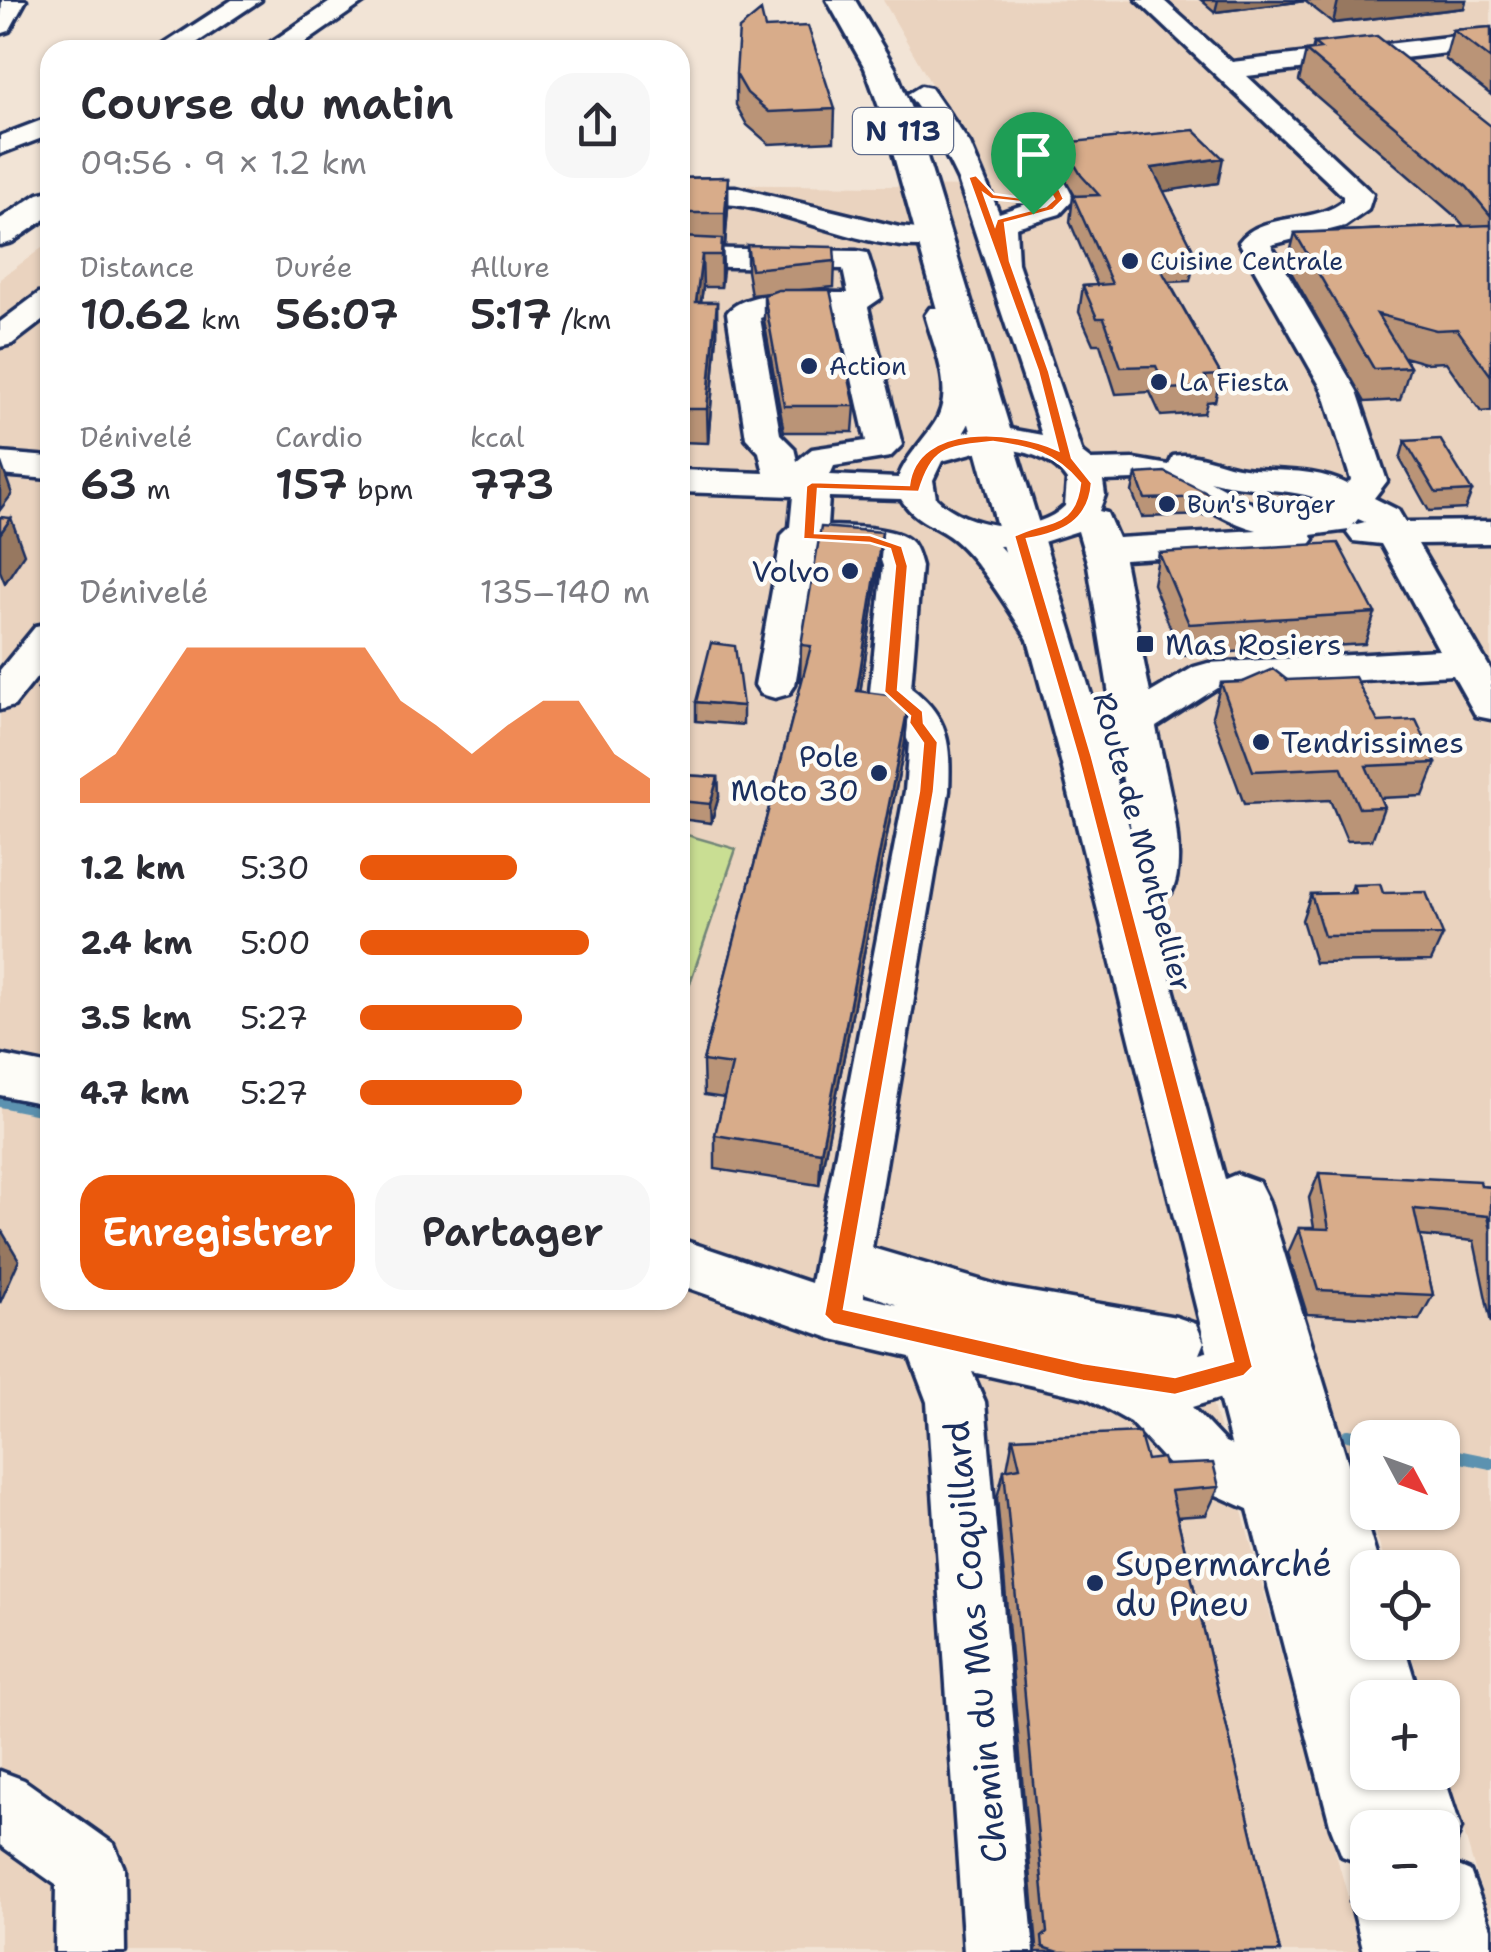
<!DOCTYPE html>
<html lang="fr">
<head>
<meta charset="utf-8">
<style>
	:root { --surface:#fff; --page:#f7f7f7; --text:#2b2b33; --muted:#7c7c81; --accent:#ea580c }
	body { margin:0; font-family:"Shantell Sans",sans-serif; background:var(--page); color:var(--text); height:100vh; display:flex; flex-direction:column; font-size:38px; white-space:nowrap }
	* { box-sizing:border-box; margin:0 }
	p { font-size:32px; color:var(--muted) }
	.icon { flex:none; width:55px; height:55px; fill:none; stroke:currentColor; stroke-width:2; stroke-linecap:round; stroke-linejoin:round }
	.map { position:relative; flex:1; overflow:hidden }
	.drawer { position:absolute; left:40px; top:40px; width:650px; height:1270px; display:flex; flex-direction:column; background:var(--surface); border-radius:30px; box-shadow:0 2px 8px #0004 }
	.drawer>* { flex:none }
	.needle { width:65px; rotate:131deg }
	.tools { position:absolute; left:1350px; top:1420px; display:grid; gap:20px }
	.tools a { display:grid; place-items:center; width:110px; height:110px; border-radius:20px; background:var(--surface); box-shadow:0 2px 8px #0004; font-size:50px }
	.pin { position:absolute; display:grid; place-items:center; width:85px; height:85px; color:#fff; margin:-102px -42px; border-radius:50% 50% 50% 0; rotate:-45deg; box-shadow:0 0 10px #0007 }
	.pin .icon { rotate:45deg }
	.round { display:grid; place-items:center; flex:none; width:105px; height:105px; border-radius:30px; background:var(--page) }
	.overview { display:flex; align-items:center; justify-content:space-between; height:170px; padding:0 40px }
	h1 { font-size:45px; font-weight:600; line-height:75px }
	.figures { display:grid; grid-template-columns:repeat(3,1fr); gap:15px; height:170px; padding:10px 40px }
	.figures div { display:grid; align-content:center }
	.figures b { font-size:42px; font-weight:600 }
	.figures small { font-size:28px; font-weight:400 }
	.figures p { font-size:28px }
	.chart { height:280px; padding:20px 40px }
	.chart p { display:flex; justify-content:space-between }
	.chart svg { width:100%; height:180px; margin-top:10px; fill:var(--accent); opacity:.7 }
	.button { display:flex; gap:20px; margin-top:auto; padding:20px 40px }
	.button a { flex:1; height:115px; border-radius:30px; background:var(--accent); color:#fff; font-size:40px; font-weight:600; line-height:115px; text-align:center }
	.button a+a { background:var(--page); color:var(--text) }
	ul { padding:0 40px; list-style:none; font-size:32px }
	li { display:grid; grid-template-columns:160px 120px 1fr; align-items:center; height:75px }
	li i { height:25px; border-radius:12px; background:var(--accent) }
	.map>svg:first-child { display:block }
	.built { fill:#ead3bf }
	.green { fill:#c9de93; stroke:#728678; stroke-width:2.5 }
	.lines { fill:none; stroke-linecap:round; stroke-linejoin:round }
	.stream-far1 { stroke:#5c92b0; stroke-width:10 }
	.stream { stroke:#5c92b0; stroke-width:12 }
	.minor-casing { stroke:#1b2f5e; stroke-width:7 }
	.major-casing { stroke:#1b2f5e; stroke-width:7 }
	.highway-casing { stroke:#1b2f5e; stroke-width:7 }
	.minor { fill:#fdfcf7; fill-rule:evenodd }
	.major { fill:#fdfcf7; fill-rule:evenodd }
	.highway { fill:#fdfcf7; fill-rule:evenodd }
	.wall { fill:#ba9477; stroke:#1b2f5e; stroke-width:2.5 }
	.shaded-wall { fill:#977861; stroke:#1b2f5e; stroke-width:2.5 }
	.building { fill:#d8ac8a; stroke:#1b2f5e; stroke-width:2.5 }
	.route { fill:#ea580c; stroke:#fff; stroke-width:2.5; fill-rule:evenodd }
	.poi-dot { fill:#1b2f5e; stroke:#fdfcf7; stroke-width:4 }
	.labels { text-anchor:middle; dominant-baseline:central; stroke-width:9; stroke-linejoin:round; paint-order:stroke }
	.far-poi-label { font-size:25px; fill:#1b2f5e; stroke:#fdfcf7; text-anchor:start }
	.shield { fill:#fdfcf7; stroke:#5f6c8c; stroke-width:2.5 }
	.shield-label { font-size:28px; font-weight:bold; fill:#1b2f5e }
	.poi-label { font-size:30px; fill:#1b2f5e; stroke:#fdfcf7; text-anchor:end }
	.street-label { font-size:30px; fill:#1b2f5e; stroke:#fdfcf7 }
	.near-poi-label { font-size:35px; fill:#1b2f5e; stroke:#fdfcf7; text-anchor:start }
	.near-street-label { font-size:35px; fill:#1b2f5e; stroke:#fdfcf7 }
</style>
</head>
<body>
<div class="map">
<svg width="1491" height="1952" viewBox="0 0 1491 1952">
	<rect width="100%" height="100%" fill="#f2e4d6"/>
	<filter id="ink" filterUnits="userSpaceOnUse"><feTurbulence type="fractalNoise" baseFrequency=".01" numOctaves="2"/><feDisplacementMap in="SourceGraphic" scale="20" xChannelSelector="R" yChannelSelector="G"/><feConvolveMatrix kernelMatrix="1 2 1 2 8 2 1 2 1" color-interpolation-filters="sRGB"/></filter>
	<g filter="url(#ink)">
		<!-- built -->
		<path class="built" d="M883,0L1491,1V1925L1443,1760L1442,1698L1424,1697L1408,1643L1442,1642V1568L1386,1567L1370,1513L1442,1512V1438H1368L1367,1505L1353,1457L1198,1351L1363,1952H0V279L50,242V1300H680V184L990,187Z"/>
		<!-- green -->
		<path class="green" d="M680,833L736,849L680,1012Z"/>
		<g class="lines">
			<!-- stream-far1 -->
			<path class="stream-far1" d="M0,1102L50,1112"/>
			<!-- stream -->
			<path class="stream" d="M1348,1435L1368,1439
				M1442,1453L1491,1463"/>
			<!-- minor casing -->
			<g class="minor-casing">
				<path id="minor" d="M2,0H26L9,31L0,34Z
					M232,0H261L186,50H155Z
					M1137,0H1163L1232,62L1491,32V48L1247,76L1373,194L1368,210L1345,226L1271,245L1357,391L1387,481L1374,498L1398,510L1405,522L1491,521V543L1418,544L1491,670V719L1476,716L1453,675L1217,688L1156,727C1163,766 1191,858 1171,893L1155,897L1139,893L1132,881L1131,830L1088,565L1078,531L1037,544L999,546L1024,574L1068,640L1062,649L1048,652L1034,649C1015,619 977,555 949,536C930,523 915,521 901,499L829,497L827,526C848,527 899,526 912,543C917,550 919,559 921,566L911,688C949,717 951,744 949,791L872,1248L1007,1288L1176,1317L1196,1324L1204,1342L1199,1354L1244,1342L1264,1349L1272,1367L1264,1385L1192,1407L1225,1442L1300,1475L1309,1495L1300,1515L1279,1523L1183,1480L1130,1422L1087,1398L972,1372L985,1402L1034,1952H964L927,1402L910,1357L833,1339L680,1285V1239L811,1283L905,791L909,743L897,718L870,692L883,566L879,554L818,548L795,685L789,694L775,698L761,694L755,685L782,535L790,527L793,496L680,492V470L764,473L759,452L746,438L727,313C746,287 818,293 848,293L843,269L680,266V248L856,251L867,253L881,298L868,307L902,445L890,457L834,466L830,475L898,478C906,457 922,442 934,424C956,392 934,348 925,315L930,308H952L957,315C969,354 989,394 964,432L1004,428L1042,435L958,180L932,127L908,94L921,86L931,88L970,144L999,213L1044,198L1023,167L1027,161C1052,155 1064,179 1074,199L1060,214L1016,227L1018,263L1082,453L1091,460L1134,459L1169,465L1173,456C1197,451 1220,465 1244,468C1279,472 1316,468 1347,484L1351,480L1323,391L1239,242C1261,211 1315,225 1343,201V196ZM777,312H837L866,441L812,449L797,461L794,448L780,434L760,318ZM991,448C1019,449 1051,455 1067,480L1065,506C1032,538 967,528 936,498L933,480L942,461ZM1134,480C1179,484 1213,519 1257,530L1118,538L1107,513L1099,511L1105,495L1103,481ZM1210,481C1249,492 1295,486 1331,504L1321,513L1262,509ZM1358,519L1365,522L1353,525L1347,533L1353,541L1381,544L1439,650L1208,663L1194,667L1150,693L1124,560L1295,550L1308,547L1314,539L1311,535L1349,530ZM864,1293L898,1305L864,1297Z
					M50,117V135L0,154V136Z
					M680,187H735L899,227L945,232L949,238L945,244C888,259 795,213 736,205C718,203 698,205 680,205Z
					M50,290V315L12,344L0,347V322L39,293Z
					M0,453L50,457V479L0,475Z
					M50,623V661L14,706L0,710V670L36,626Z
					M0,1055L50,1065V1105L0,1095Z
					M0,1771L24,1780L114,1844L124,1868L125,1952H55L56,1885L0,1845Z"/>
			</g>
			<!-- major casing -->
			<g class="major-casing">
				<path id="major" d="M827,0H855L895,68L917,124L1110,757L1225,1179L1237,1174L1259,1182L1268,1200L1380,1568H1368V1642H1403L1420,1698H1368V1772L1442,1770L1461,1828L1450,1856L1442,1859V1828H1368V1866L1342,1856L1331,1828L1211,1367L1060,757L973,438L885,124L865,68Z
					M1442,1859L1470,1871L1491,1928V1952H1364L1351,1902L1363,1874L1368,1872V1902H1442Z"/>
			</g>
			<!-- highway casing -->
			<g class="highway-casing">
				<path id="highway" d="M333,0H367L295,50H260Z
					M50,191V216L12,242L0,245V219L38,194Z"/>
			</g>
			<!-- minor -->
			<use href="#minor" class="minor"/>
			<!-- major -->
			<use href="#major" class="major"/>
			<!-- highway -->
			<use href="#highway" class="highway"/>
		</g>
		<!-- wall -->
		<path class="wall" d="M1201,0H1466L1464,8L1333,23L1305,1L1215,12Z
			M1491,27V95L1445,59L1453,30Z
			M765,28L835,109L834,141L769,144L747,125L736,105V74Z
			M1314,43L1491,126V411L1481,412L1446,362L1425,363L1404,357L1410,367L1400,400L1365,402L1287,265L1295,233L1464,226L1457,218L1299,81L1306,51L1312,50Z
			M1062,143L1218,183L1163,191L1196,255L1190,281L1169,282L1221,375L1215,401L1207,402L1204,413L1161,416L1150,392L1116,394L1100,344H1093L1079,312L1083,286L1097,285L1070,222L1073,196H1075L1059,168Z
			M728,177V208L725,245H722L721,287H703L701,302H717V334L708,443L680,442V178Z
			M747,245L835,261L834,287L801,290L855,406L853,432H784L764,320V295L769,293L751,295L747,271Z
			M1405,441L1472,491L1465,509L1429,511L1400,459Z
			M1136,474L1215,497L1211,515L1142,517L1132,492Z
			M1159,553L1375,613L1365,644L1181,655L1153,584Z
			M879,567L860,692L908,707L905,742L819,1185L715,1169V1135L724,1098L704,1095L703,1061L802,681H800L801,645Z
			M50,670V720L38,689Z
			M1287,680L1378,722L1436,763L1423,796L1380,798L1384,807L1372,840L1347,841L1330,800L1244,804L1212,716L1221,683Z
			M696,702L743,706V725L696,721Z
			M680,775L718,777L719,796L711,823L680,819Z
			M1353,885L1443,935L1431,961L1315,963L1302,920L1311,894L1350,893Z
			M1319,1173L1491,1187V1323L1474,1241L1420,1236L1433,1295L1419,1320L1307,1314L1288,1253L1299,1228H1314L1309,1198Z
			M1013,1438L1147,1460L1219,1487L1206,1515L1177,1517L1280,1952H1035L1037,1947L997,1498L1004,1470L1007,1469Z"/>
		<!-- shaded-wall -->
		<path class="shaded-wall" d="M1218,0H1306L1305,1L1215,12Z
			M1349,0H1466L1464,8L1333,23L1338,1Z
			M1223,158L1218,183L1147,194L1152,168Z
			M728,177V208L725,245V213Z
			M722,239L723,271L721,287V255Z
			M702,255L703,287L696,334V302Z
			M717,302V334L708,443L707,409Z
			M0,460L12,494L0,510Z
			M11,518L24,554L5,583L0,571V534Z
			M882,532L879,567L855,727L857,691Z
			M908,707L905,742L819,1185L821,1152Z
			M718,777L719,796L711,823L710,804Z
			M0,1228L19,1260L0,1303Z"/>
		<!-- building -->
		<path class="building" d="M761,11L765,28L808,26L835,109L769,112L747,93L736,74L739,29Z
			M1491,27V59L1453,30Z
			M1377,36L1491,126V216L1467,187L1306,51L1321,49L1314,43Z
			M1194,130L1223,158L1152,168L1196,255L1154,257L1221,375L1205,376L1210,387L1166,389L1156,366L1121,367L1104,318H1097L1083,286L1112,284L1073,196L1099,195L1081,175L1062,143Z
			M728,177L725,213H680V178Z
			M1491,225V376L1457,329L1436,330L1377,314L1410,367L1374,369L1295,233Z
			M680,237L722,239L721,255H702L696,302H717L707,409H680Z
			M747,245L834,247L835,261L751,269Z
			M778,290H830L855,406H784L764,295Z
			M1440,439L1472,491L1436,493L1405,441Z
			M1165,472L1215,497L1145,499L1136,474Z
			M0,517L11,518L0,534Z
			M821,527L882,532L857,691L903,697L908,707L821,1152L715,1135L732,1065L703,1061L811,646L801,645Z
			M1338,543L1375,613L1189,624L1159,553Z
			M711,643L735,646L743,706L696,702Z
			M1273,669L1287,680L1355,677L1378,722L1416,720L1436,763L1366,766L1384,807L1359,808L1341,767L1253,771L1221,683L1243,682Z
			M50,670V690L38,689Z
			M680,775L718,777L710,804L680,801Z
			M1380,884L1383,893L1426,892L1443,935L1324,936L1311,894L1355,893L1353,885Z
			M1319,1173L1480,1181L1481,1186L1491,1187V1230L1488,1216L1414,1209L1433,1295L1318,1290L1299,1228L1329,1229Z
			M1139,1432L1147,1460L1163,1458L1165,1465L1213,1463L1219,1487L1171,1491L1280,1952H1059L1043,1947L1042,1937L1047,1933L1004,1470L1020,1467L1013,1438Z"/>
	</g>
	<!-- route -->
	<path class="route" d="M1034,165H1041L1056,182L1064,199L1053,210L1005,223L1010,261L1049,371L1072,458L1092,483C1089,521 1063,533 1027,539L1092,757L1253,1367L1244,1376L1175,1395L1083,1381L833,1324L824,1315L919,791L923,743L909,723L910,716L884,692L895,566L890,549L870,543L803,539L806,486L812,482L909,485C917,421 1015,430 1058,450L1038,371L968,177L976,175L994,194L1023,198L1032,190ZM1042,178L1054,199L1046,206L997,219L995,225L984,194L991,199L1029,203L1042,191ZM993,442C1031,447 1055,453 1080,483C1075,530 1045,519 1014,536L1078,757L1233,1361L1175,1377L1083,1363L844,1309L934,791L938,742L924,723L923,711L898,690L908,566L902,546L870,535L815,533L818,489L919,492C933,446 947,447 993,442Z"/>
	<!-- markers -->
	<g class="poi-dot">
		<circle cx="1130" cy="261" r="10"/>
		<circle cx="809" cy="366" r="10"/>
		<circle cx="1159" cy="382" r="10"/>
		<circle cx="1167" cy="504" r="10"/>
		<circle cx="850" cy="571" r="10"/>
		<rect x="1135" y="634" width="20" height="20" rx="5"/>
		<circle cx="1261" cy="742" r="10"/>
		<circle cx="879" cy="773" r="10"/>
		<circle cx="1095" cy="1583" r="10"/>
	</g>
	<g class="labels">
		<!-- far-poi labels -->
		<g class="far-poi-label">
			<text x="1150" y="261">Cuisine Centrale</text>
			<text x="829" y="366">Action</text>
			<text x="1179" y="382">La Fiesta</text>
			<text x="1187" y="504">Bun's Burger</text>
		</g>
		<!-- shield labels -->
		<rect class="shield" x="853" y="108" width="100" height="46" rx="8"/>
		<g class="shield-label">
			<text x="903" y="131">N 113</text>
		</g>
		<!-- poi labels -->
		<g class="poi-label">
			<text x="830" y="571">Volvo</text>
			<text x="1165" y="644" text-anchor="start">Mas Rosiers</text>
			<text x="1281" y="742" text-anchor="start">Tendrissimes</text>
			<text x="859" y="756">Pole<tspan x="859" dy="34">Moto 30</tspan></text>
		</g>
		<!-- street labels -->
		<g class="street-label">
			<text transform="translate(1143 842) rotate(75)">Route de Montpellier</text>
		</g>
		<!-- near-poi labels -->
		<g class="near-poi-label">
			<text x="1115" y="1563">Supermarché<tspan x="1115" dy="40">du Pneu</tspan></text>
		</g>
		<!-- near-street labels -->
		<g class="near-street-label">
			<text transform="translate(975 1642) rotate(-95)">Chemin du Mas Coquillard</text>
		</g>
	</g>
</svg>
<div class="tools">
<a><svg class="needle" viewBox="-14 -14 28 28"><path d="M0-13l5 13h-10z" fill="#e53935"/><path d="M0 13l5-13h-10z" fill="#7c7c81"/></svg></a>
<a><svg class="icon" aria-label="locate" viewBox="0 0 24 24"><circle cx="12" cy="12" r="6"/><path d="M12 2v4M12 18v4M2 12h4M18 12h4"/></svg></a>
<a>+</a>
<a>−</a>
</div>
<div class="pin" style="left:1033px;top:214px;background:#1e9e55"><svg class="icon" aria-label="arrive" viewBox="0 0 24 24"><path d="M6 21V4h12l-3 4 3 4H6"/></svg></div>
<section class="drawer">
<div class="overview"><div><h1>Course du matin</h1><p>09:56 · 9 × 1.2 km</p></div><a class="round"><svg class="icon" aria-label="share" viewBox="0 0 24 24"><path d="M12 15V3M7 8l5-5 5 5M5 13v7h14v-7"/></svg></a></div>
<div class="figures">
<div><p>Distance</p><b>10.62<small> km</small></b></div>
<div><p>Durée</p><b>56:07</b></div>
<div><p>Allure</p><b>5:17<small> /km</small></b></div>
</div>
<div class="figures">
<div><p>Dénivelé</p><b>63<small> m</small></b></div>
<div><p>Cardio</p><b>157<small> bpm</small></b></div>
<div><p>kcal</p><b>773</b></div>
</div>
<div class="chart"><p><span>Dénivelé</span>135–140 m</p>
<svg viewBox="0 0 160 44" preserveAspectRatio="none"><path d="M0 44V38L10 32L20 19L30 6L40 6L50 6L60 6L70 6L80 6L90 19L100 25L110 32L120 25L130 19L140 19L150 32L160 38V44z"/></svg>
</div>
<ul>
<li><b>1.2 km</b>5:30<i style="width:54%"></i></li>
<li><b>2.4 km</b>5:00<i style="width:79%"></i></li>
<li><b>3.5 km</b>5:27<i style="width:56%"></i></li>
<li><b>4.7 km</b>5:27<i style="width:56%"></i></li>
</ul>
<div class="button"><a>Enregistrer</a><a>Partager</a></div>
</section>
</div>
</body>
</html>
